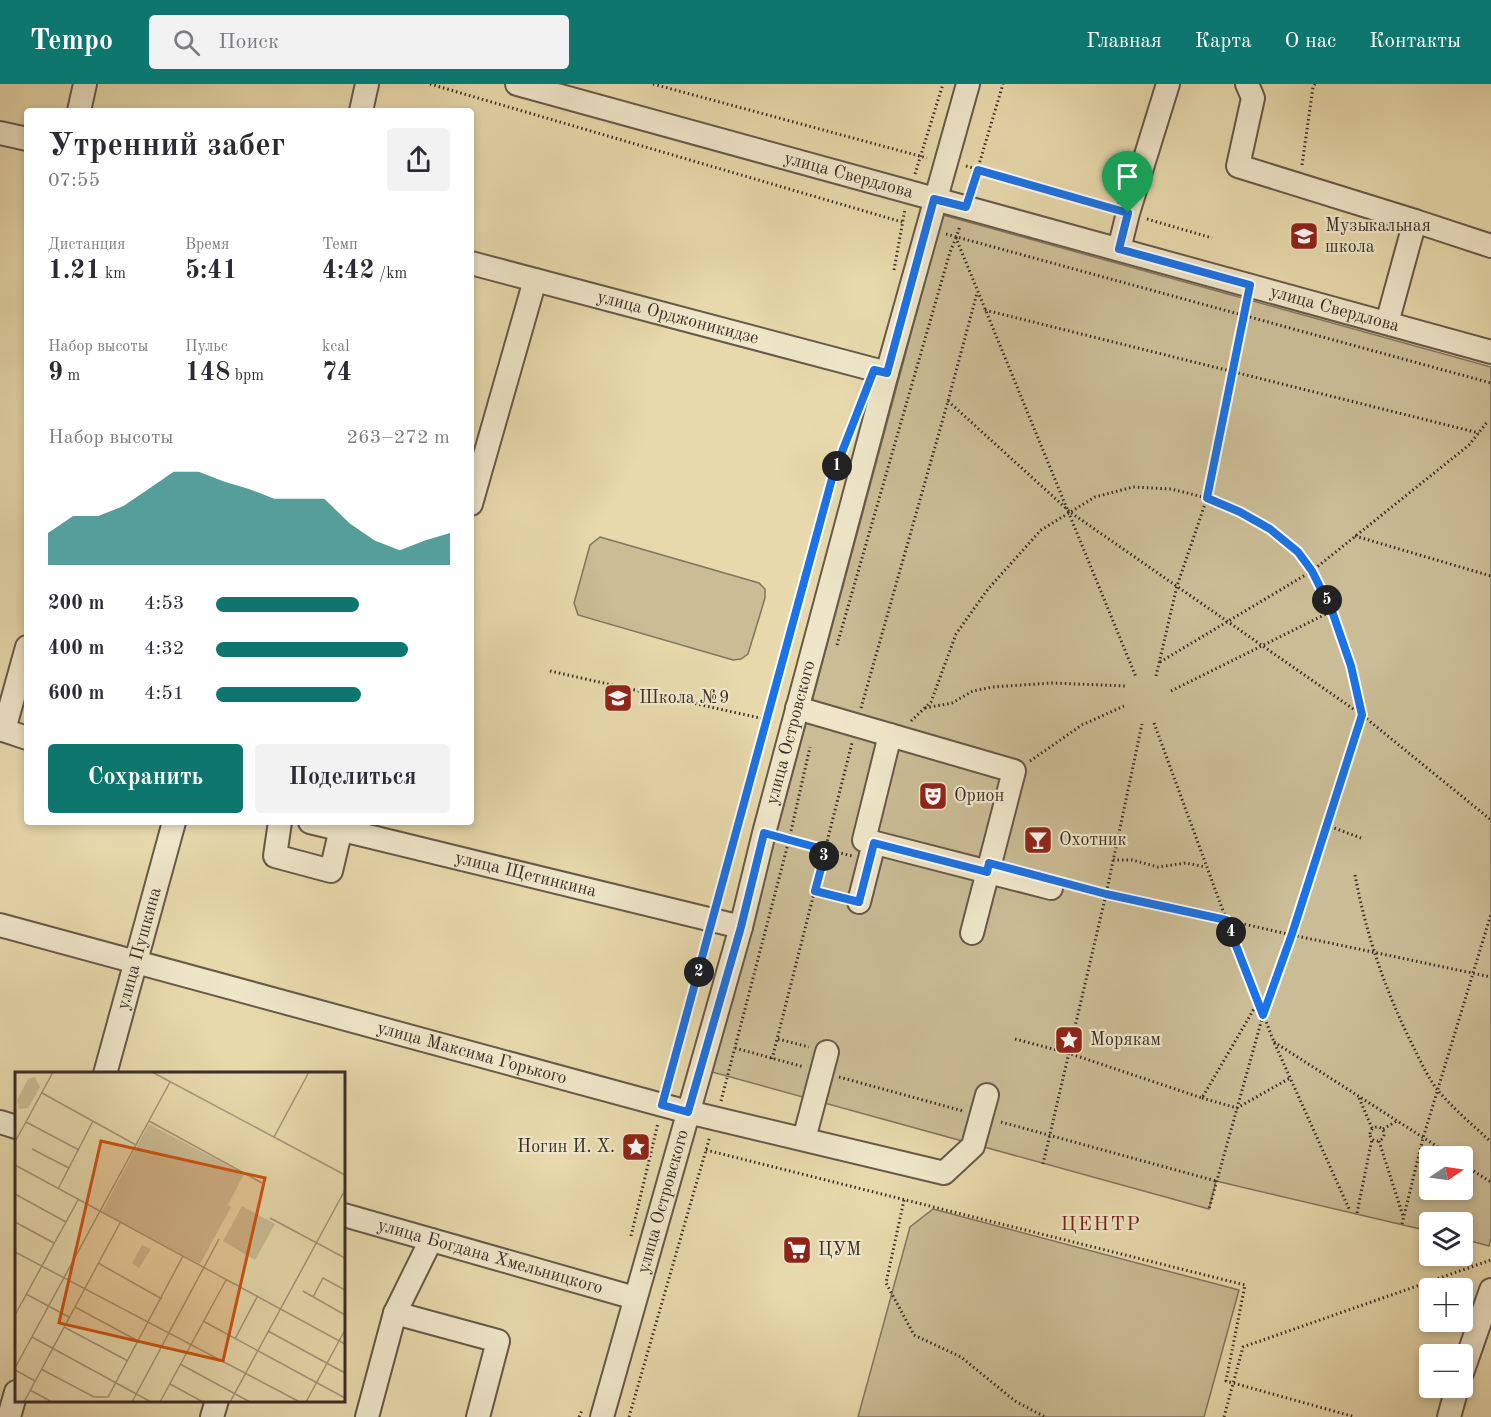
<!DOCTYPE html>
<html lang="ru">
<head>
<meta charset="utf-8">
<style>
	:root { --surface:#fff; --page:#f2f2f3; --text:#2b2b33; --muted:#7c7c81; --accent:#0f766e }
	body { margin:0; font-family:"Old Standard TT",serif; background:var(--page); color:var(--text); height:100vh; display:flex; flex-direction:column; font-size:22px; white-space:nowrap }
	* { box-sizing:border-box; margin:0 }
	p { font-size:20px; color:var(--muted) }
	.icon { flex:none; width:33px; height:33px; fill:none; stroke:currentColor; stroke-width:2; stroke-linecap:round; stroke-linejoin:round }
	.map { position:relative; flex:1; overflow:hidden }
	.side { position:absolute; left:24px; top:24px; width:450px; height:717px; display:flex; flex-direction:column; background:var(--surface); border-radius:6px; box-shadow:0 3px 9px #0003 }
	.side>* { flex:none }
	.needle { width:39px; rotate:77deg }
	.controls { position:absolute; left:1419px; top:1062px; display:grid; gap:12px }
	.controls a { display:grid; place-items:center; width:54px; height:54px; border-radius:6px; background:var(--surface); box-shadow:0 3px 9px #0003; font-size:30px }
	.pin { position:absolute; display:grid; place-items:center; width:51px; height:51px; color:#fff; margin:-62px -26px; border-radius:50% 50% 50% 0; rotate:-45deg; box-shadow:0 0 6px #0007 }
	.pin .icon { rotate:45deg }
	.km { position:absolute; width:30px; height:30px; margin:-15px; border-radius:50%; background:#222; color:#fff; font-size:16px; line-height:30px; text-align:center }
	.round { display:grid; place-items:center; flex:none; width:63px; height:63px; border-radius:6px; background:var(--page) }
	.summary { display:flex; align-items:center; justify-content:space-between; height:102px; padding:0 24px }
	h1 { font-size:33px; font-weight:700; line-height:45px }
	.metrics { display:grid; grid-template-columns:repeat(3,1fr); gap:9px; height:102px; padding:6px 24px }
	.metrics div { display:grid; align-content:center }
	.metrics b { font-size:26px; font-weight:700 }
	.metrics small { font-size:16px; font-weight:400 }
	.metrics p { font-size:16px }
	.chart { height:168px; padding:12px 24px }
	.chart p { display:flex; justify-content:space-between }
	.chart svg { width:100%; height:108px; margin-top:6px; fill:var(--accent); opacity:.7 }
	.button { display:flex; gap:12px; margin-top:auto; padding:12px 24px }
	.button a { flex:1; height:69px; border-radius:6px; background:var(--accent); color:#fff; font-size:24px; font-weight:700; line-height:69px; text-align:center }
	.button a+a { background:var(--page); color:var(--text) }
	ul { padding:0 24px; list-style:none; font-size:20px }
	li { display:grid; grid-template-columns:96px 72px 1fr; align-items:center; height:45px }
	li i { height:15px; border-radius:8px; background:var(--accent) }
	header { display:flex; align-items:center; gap:36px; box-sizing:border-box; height:84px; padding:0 30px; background:var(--accent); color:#fff }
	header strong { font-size:28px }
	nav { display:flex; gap:33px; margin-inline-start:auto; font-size:21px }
	.search { width:420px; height:54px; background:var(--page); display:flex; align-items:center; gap:15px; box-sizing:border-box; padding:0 21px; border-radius:6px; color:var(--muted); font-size:22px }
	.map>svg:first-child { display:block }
	.green { fill:#cabc95; stroke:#82755e; stroke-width:1.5; fill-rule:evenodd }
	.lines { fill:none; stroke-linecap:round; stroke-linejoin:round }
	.minor-casing { stroke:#665948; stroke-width:26 }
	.path { stroke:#3b2e27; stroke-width:3; stroke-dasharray:1.5 3; stroke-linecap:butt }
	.minor { stroke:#efe6c9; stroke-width:22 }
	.route-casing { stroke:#fff; stroke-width:12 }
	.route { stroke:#1a73e8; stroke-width:8 }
	.labels { text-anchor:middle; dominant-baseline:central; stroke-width:4.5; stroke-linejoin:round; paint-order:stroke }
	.street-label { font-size:18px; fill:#3b2e27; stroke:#efe6c9 }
	.poi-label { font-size:18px; fill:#3b2e27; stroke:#efe6c9; text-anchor:start }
	.neighbourhood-label { font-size:20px; letter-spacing:1.5px; fill:#7a1f14; stroke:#efe6c9 }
	.inset-road { fill:none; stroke:#a29577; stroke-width:1.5 }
	.view { fill:#ce5310; fill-opacity:0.15; stroke:#ce5310; stroke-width:3 }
	.inset-edge { fill:none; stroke:#3b2e27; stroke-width:3 }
</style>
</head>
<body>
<header>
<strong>Tempo</strong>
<div class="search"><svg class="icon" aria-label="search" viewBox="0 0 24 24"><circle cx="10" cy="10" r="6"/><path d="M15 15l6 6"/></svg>Поиск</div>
<nav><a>Главная</a><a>Карта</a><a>О нас</a><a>Контакты</a></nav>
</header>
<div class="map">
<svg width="1491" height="1333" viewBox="0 0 1491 1333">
	<rect width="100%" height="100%" fill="#e7d9ac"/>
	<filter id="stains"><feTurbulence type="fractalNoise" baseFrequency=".00333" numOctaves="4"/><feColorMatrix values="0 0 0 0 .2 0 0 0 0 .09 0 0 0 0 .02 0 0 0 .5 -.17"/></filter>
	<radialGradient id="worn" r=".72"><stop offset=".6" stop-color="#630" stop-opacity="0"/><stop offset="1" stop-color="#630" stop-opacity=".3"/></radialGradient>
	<!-- green -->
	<path class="green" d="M943,131L1491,283V1154L1489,1162L1463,1155L1462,1138H1430L1429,1147L1216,1097L1209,1125L712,988ZM1430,1072H1462V1106H1430Z
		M600,453L759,499L765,505V514L748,570L741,575L733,576L578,531L574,519L590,461Z
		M933,1125L1239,1206L1204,1333H858L910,1143Z"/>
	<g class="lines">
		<!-- minor casing -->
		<g class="minor-casing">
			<g id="minor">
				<path id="s1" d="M517,0L1491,268"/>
				<path d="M1247,0L1253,14L1238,82L1415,137"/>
				<path d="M79,27L85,0"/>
				<path d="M361,27L367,0"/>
				<path d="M0,49L27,55"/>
				<path d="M1119,165L1128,129L1168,0"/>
				<path id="s2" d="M471,179L887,289"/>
				<path d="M1387,239L1415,137L1491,162"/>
				<path d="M471,420L535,196"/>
				<path d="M797,624L1014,687L972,849"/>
				<path d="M0,645L27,654"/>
				<path d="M4,646L27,563"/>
				<path d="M890,651L864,756L1051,804"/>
				<path d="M280,738L275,772L331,787L341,745"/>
				<path id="s3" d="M310,738L741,843"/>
				<path d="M859,818L874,759"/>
				<path id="s4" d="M0,841L688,1028L944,1089L973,1062L987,1011"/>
				<path id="s5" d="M105,990L174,738"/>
				<path d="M0,1038L16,1043"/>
				<path d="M804,1055L827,968"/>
				<path id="s6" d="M344,1131L635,1214"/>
				<path d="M395,1229L498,1257L478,1333"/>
				<path d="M1462,1289L1491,1206"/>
				<path d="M9,1333L16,1308"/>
				<path d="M212,1333L217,1316"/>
				<path d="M367,1333L395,1229L431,1156"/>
				<path id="s7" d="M602,1333L741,843L764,749L887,289L968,0"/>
				<path d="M1449,1333L1457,1304"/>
			</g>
		</g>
		<!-- path -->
		<path class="path" d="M430,0L902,138
			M653,0L927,74
			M1302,81L1313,3L1315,0
			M966,82L1109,123
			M915,90L943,0
			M972,104L1003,0
			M1147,135L1212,154
			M946,150L1491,299
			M956,154L960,142
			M894,186L905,125
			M985,226L1479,349
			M948,317L1070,428L1362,631L1491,736
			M1355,452L1491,492
			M837,561L950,168L956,154L1136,593
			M1160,578L1312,487L1469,361L1488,337
			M550,587L773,637
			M1156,592L1177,502L1207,414L1246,221
			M1171,607L1332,527
			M861,624L948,317L977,209
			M925,624L952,619L973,607L992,603L1052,599L1126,602
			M911,637L931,618L956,550L988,505L1041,446L1095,413L1133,403L1171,405L1207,414L1240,427L1270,445L1298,468L1312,487L1332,527L1351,582L1362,631L1292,851L1263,931L1209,1125
			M1154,639L1226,835L1274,958L1350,1127
			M1030,677L1082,641L1124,622
			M1326,741L1361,754
			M789,756L852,772
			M1113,776H1132L1158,783L1186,779L1206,783
			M1355,791C1366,850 1385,906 1412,960C1419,974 1426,990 1436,1004C1451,1023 1473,1041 1491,1058
			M1069,800L1292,851L1491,893
			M815,807L840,813
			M718,818L833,391L847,357
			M778,955L809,963
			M1015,955L1068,969L1202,1014L1258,918
			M1274,958L1452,1072
			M735,964L804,983
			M772,975L852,659
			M839,993L963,1027
			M667,1004L708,854
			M1202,1014L1237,1024L1290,994
			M1359,1014L1372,1044
			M721,1017L789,756L810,663
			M1001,1038L1216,1097
			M1370 1050a7 7 0 1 1 14 0a7 7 0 1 1-14 0Z
			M1383,1045L1397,1037
			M1379,1057L1403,1132
			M706,1066L1245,1201L1226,1297L1355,1333
			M1043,1080L1106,810L1142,640
			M1462,1080L1491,1098
			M904,1116L886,1199L914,1251L961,1273L1015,1317L1045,1333
			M1357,1129L1372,1055
			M1402,1140L1423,1054L1491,830
			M631,1152L658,1039
			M579,1333L582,1326
			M629,1333L710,1052
			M1224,1333L1243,1263L1491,1176"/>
		<!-- minor -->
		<use href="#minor" class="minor"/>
	</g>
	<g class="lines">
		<!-- route casing -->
		<g class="route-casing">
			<path id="route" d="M978,86L1128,129L1119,165L1250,201L1207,414L1240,428L1270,445L1298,468L1312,487L1332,527L1351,582L1362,631L1292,850L1263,931L1226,836L1106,810L989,779L987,788L874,759L859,818L815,807L826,766L764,749L741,843L688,1028L662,1021L833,391L874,286L887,289L934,115L966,123Z"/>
		</g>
		<!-- route -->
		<use href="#route" class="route"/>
	</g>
	<!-- icons -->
	<defs>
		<g id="school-square" transform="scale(1.5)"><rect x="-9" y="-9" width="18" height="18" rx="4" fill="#8f2418" stroke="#efe6c9"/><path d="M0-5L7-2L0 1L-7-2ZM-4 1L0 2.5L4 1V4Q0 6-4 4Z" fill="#fff"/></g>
		<g id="theatre-square" transform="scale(1.5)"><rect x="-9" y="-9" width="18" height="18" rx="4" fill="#8f2418" stroke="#efe6c9"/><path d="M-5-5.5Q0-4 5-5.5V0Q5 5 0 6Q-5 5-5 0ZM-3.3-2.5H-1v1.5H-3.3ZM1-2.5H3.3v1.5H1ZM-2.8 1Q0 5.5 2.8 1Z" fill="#fff"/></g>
		<g id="bar-square" transform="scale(1.5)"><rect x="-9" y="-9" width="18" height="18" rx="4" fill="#8f2418" stroke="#efe6c9"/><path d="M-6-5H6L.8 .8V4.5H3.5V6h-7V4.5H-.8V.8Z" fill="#fff"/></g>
		<g id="sight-square" transform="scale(1.5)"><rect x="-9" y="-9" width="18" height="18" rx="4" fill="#8f2418" stroke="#efe6c9"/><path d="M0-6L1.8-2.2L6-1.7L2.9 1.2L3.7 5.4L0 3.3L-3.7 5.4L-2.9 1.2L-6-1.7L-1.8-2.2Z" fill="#fff"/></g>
		<g id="supermarket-square" transform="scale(1.5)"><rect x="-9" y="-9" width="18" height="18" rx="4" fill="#8f2418" stroke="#efe6c9"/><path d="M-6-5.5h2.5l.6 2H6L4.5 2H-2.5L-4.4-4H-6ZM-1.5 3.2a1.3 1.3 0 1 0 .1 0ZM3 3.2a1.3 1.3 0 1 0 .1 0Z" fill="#fff"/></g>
	</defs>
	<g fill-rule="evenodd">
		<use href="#school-square" x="1304" y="152"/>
		<use href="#school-square" x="618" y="614"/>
		<use href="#theatre-square" x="933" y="712"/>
		<use href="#bar-square" x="1038" y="756"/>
		<use href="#sight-square" x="1069" y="956"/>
		<use href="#sight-square" x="636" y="1063"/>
		<use href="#supermarket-square" x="797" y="1166"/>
	</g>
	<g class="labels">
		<!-- street labels -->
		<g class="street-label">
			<text stroke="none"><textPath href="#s1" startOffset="344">улица Свердлова</textPath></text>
			<text stroke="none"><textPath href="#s1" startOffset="848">улица Свердлова</textPath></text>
			<text stroke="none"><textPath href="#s2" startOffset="214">улица Орджоникидзе</textPath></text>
			<text stroke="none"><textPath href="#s7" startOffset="710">улица Островского</textPath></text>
			<text stroke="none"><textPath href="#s3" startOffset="222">улица Щетинкина</textPath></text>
			<text stroke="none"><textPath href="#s5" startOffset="130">улица Пушкина</textPath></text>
			<text stroke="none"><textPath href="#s4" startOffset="489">улица Максима Горького</textPath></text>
			<text stroke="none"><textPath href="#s7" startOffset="224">улица Островского</textPath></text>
			<text stroke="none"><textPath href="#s6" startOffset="152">улица Богдана Хмельницкого</textPath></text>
		</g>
		<!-- poi labels -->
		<g class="poi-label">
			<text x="1325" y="142">Музыкальная<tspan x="1325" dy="21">школа</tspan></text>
			<text x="639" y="614">Школа №9</text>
			<text x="954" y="712">Орион</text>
			<text x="1059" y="756">Охотник</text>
			<text x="1090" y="956">Морякам</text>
			<text x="615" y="1063" text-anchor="end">Ногин И. Х.</text>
			<text x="818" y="1166">ЦУМ</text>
		</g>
		<!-- neighbourhood labels -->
		<g class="neighbourhood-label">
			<text x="1101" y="1141">ЦЕНТР</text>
		</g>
	</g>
	<!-- overview -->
	<g transform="translate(15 988)">
		<rect width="330" height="330" fill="#e7d9ac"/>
		<path d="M20,5L25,15L13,36L4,37L2,28L13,7ZM134,52L229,102L213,133L216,135L185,192L87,140ZM227,134L260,152L240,188L208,169ZM127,173L136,177L124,196L117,191Z" fill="#cabc95"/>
		<path class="inset-road" d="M137,0L330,103M27,21L121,73M134,49L247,111M11,50L64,78M259,65L294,0M0,70L38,0M17,77L54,96M0,93L330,272M43,117L78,49M0,122L51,150M255,146L330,186M0,150L39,171M0,180L285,330M83,191L147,227M288,219L330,243M11,222L54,245M298,225L308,206L330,218M60,235L123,269M0,243L63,128M188,249L330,326M49,255L113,289M253,259L330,301M17,265L136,330M220,267L242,225M165,292L235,330M0,296L155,10M26,297L79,325H93L168,184M0,298L20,309M155,312L188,330M15,318L37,330M9,330L105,151M117,330L204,167M145,330L211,208M215,330L330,118M291,330L330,258"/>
		<path class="view" d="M86,69L250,106L208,289L44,251Z"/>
		<rect width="330" height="330" class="inset-edge"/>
	</g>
	<rect width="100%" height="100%" filter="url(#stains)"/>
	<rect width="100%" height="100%" fill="url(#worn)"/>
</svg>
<div class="controls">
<a><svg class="needle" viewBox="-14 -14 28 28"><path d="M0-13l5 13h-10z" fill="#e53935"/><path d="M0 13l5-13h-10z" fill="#7c7c81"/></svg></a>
<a><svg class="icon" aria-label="layers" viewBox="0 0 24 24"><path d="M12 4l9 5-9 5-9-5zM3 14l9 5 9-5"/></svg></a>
<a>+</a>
<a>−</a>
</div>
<div class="pin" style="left:1128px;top:129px;background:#1e9e55"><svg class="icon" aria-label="arrive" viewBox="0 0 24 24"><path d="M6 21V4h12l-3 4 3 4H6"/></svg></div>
<b class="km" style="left:837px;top:382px">1</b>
<b class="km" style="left:699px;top:888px">2</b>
<b class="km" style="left:824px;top:772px">3</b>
<b class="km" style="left:1231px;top:848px">4</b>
<b class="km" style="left:1327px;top:516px">5</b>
<section class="side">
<div class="summary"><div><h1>Утренний забег</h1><p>07:55</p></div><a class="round"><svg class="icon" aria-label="share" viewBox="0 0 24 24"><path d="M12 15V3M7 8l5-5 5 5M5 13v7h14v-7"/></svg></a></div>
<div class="metrics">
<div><p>Дистанция</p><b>1.21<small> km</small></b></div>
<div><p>Время</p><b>5:41</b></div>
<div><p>Темп</p><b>4:42<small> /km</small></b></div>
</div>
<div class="metrics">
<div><p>Набор высоты</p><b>9<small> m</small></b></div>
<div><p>Пульс</p><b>148<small> bpm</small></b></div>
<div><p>kcal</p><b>74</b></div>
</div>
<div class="chart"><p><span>Набор высоты</span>263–272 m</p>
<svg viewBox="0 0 160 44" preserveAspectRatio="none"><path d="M0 44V31L10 24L20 24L30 20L40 13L50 6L60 6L70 10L80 13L90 17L100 17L110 17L120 27L130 34L140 38L150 34L160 31V44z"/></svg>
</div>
<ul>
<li><b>200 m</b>4:53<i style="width:61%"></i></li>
<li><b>400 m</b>4:32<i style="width:82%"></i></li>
<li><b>600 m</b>4:51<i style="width:62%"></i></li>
</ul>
<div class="button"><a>Сохранить</a><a>Поделиться</a></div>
</section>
</div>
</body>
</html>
